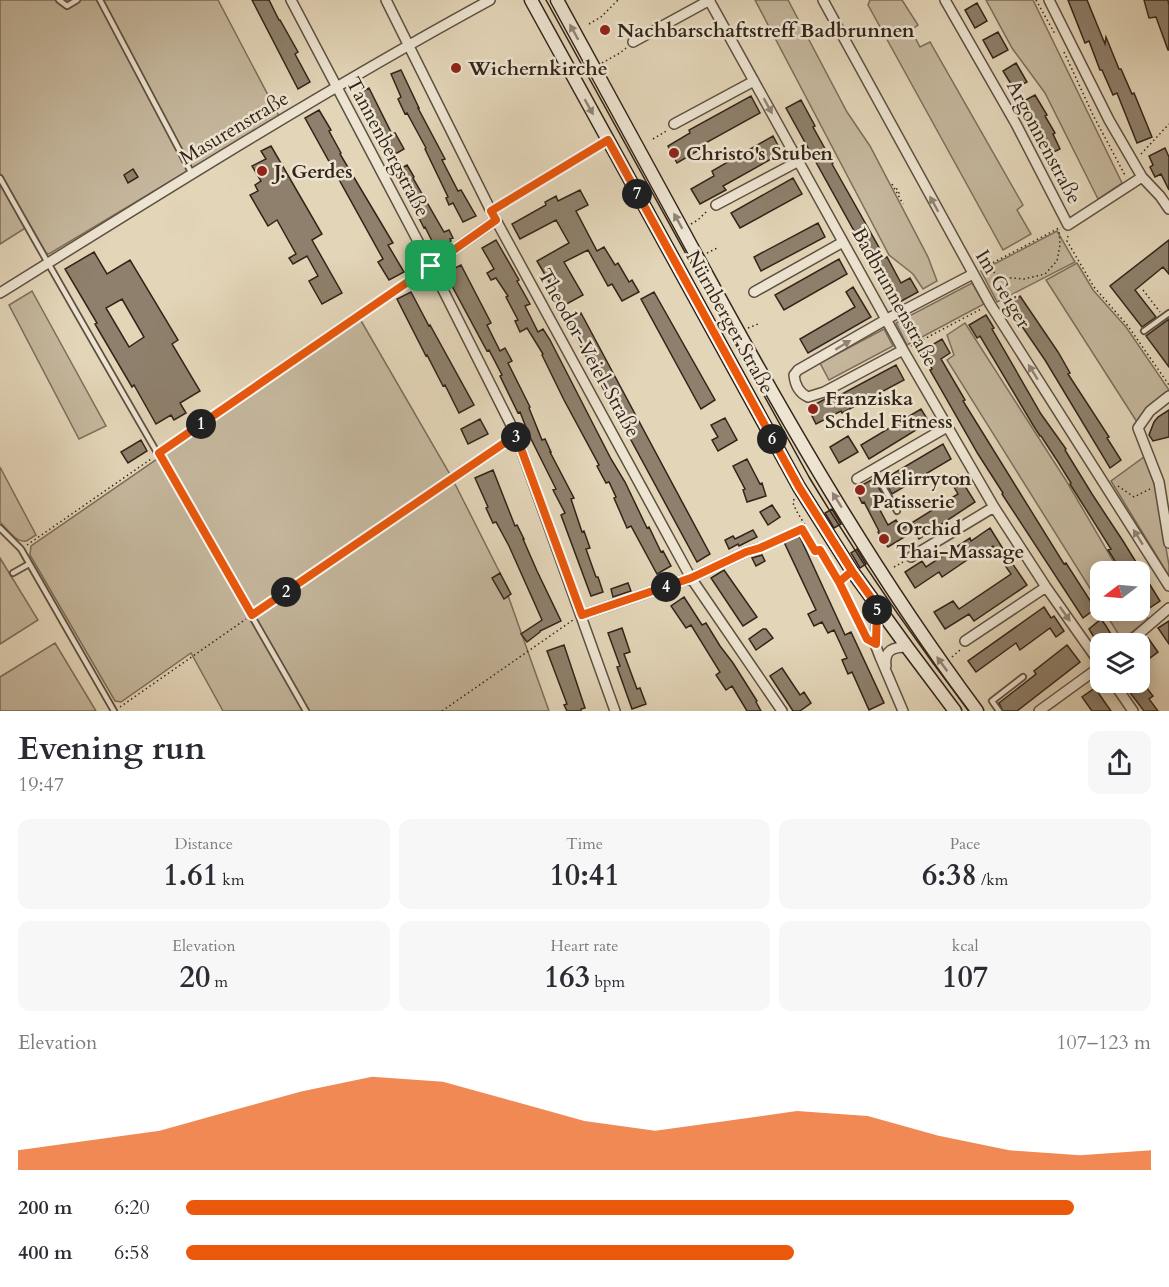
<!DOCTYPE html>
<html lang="en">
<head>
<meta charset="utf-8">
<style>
	:root { --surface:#fff; --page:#f7f7f7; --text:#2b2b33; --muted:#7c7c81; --accent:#ea580c }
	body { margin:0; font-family:Cardo,serif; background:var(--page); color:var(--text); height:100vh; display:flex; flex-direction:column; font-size:22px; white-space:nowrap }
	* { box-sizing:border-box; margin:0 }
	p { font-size:20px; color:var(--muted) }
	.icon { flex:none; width:33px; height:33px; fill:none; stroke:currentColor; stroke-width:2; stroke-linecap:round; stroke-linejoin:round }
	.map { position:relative; height:711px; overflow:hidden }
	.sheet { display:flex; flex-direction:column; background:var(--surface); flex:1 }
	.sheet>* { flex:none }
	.needle { width:39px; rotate:254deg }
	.controls { position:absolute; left:1090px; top:561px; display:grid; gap:12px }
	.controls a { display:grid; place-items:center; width:60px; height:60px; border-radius:12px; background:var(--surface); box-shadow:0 3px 15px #0003; font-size:30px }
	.pin { position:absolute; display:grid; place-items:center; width:51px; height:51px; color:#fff; margin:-26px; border-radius:12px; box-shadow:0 3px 9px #0006 }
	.km { position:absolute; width:30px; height:30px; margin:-15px; border-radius:50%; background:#222; color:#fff; font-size:16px; line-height:30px; text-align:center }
	.round { display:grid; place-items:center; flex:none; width:63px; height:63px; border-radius:12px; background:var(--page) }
	.head { display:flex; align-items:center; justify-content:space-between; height:102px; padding:0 18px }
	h1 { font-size:33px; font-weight:700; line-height:45px }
	.figures { display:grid; grid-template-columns:repeat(3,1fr); gap:9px; height:102px; padding:6px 18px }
	.figures div { display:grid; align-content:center; border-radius:12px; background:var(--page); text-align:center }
	.figures b { font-size:30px; font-weight:700 }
	.figures small { font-size:16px; font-weight:400 }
	.figures p { font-size:16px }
	.chart { height:168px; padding:12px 18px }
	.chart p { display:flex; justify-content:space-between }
	.chart svg { width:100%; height:108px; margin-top:6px; fill:var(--accent); opacity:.7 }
	ul { padding:0 18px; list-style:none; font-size:20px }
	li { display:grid; grid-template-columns:96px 72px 1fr; align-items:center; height:45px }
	li i { height:15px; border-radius:8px; background:var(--accent) }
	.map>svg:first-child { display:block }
	.green { fill:#c5b79d; stroke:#7c6e5b; stroke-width:1.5 }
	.building { fill:#8e806c; stroke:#322419; stroke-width:1.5; fill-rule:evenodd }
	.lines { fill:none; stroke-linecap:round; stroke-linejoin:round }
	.service-casing { stroke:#5e5041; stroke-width:8 }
	.minor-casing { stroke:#5e5041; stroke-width:12 }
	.secondary-casing { stroke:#322419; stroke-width:15 }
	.path { stroke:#322419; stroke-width:1.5; stroke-dasharray:1.5 3; stroke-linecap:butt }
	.service { stroke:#ede4d1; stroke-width:4.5 }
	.minor { stroke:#ede4d1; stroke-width:9 }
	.secondary { stroke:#ede4d1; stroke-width:12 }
	.tram { stroke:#322419; stroke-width:1.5 }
	.oneway { fill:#908475 }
	.route-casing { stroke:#fff; stroke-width:12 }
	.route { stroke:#ea580c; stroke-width:8 }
	.poi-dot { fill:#8f2418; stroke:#ede4d1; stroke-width:2 }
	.labels { text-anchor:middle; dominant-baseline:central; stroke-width:5; stroke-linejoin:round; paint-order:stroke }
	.poi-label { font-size:20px; font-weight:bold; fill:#322419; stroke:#ede4d1; text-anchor:start }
	.street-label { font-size:20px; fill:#322419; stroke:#ede4d1 }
</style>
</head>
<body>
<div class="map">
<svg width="1169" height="711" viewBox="0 0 1169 711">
	<rect width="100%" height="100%" fill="#e3d5b8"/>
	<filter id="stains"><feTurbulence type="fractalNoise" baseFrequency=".00333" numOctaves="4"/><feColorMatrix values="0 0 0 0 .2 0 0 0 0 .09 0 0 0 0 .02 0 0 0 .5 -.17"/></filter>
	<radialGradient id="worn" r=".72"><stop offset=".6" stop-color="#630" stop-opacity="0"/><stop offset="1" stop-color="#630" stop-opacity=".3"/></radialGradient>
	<!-- green -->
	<path class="green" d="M0,0H218L279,116L49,254L46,253L30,225L0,244Z
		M755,0H788L847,112L870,146L928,257L937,281L923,289L913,274L889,255Z
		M870,0H902L918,25L911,30L920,47L930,42L1023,205L1017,210L1031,234L1003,250L868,5Z
		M986,0H1033L1122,183L1098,199L1045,93L1012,48Z
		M1057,231L1075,262L997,302L981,271Z
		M1077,263L1093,290L1126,327L1169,390V392L1137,422L1046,280Z
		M972,283L984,304L907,345L896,323Z
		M32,291L106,426L79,439L9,305Z
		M360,319L451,476L500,573L549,711H223L191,653L121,702L115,701L30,555L31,546Z
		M965,323L1067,482L1119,571L1101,572V606L947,360L954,355L947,335Z
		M884,329L893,346L829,380L820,363Z
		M1144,457L1155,486L1169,565V576L1111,481Z
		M0,467L36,535C32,537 29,540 26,541C16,543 6,528 0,522Z
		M0,558L38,620L0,644Z
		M1140,606L1148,619L1122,640L1104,611L1140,610Z
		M55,643L96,711H0V677Z"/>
	<!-- building -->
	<path class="building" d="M252,0H269L279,20H280L298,52L295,54L310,82L298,89Z
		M1068,0H1087L1105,44L1106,37L1119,69H1121L1132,94L1134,93L1152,137L1137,143L1117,93L1113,95L1102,70H1100L1089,41L1085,43Z
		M1144,0H1168L1169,5V50H1168L1156,17L1149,18Z
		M977,3L987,21L975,28L965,10Z
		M998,32L1008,50L993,58L983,40Z
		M1016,63L1027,82L1014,89L1003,71Z
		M401,70L419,108H418L445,159L442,160L458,191L461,190L476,216L463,222L453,203L449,205L446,198L448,197L425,149L426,148L407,113L405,114L398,99L401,97L391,74Z
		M369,88L392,134L395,133L404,149L392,156L379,131L375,133L355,95Z
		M1035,95L1047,115L1045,116L1055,133L1053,134L1060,149L1048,155L1038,134L1039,133L1024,109L1022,111L1018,104Z
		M751,96L760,113L700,146L701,149L677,163L668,146L690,133L689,130Z
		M801,100L815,126L813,127L833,163L832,164L885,258L887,257L901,283L910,278L918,292L898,303L886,284L884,285L786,108Z
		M319,110L331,130L329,131L341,153L340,154L393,243L388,245L404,272L389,280L378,262L383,259L305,118Z
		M773,136L782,153L723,186L726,190L700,204L691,189L714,176L712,171Z
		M271,146L322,234L312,240L342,293L322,304L309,281L318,276L307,256L293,264L289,258L296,254L277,220L268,226L250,195L258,191L255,185L261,181L252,166L266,159L261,151Z
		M1165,148L1169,157V190L1161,174L1155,177L1150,167L1153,165L1149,156Z
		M407,165L414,177L413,178L444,232L449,230L453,238L450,239L451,241L438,248L434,242L433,243L425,227L424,228L406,192H407L396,171Z
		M133,169L138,177L128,183L124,175Z
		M793,178L802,194L740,228L731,213Z
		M580,190L588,205L576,211L597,251L604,247L615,265L618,263L629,282L632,280L639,292L622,301L612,284L608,286L588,250L564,262L583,295L563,306L537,261L569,243L556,220L520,239L512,224L546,205L545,202L556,196L558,201Z
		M818,223L825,237L761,271L754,257Z
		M496,240L519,280L517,281L530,304L525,306L538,332L543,329L550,340L611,459L625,482L647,528L649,527L661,552L663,551L671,566L657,574L631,526L627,528L614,498L616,497L609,482L606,483L597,466L599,465L564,400L542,355L543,354L527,328L520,332L515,321L518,320L506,297L508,296L496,278L491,280L487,273L494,269L482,248Z
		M1169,240V274L1163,267L1135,290L1156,317L1142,327L1110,286Z
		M94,252L107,274L130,260L178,340L172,344L200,391L180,403L186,413L174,420L171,415L156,424L134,385L132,387L95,324L97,323L65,269ZM122,299L144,337L129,347L106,308Z
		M839,259L847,274L784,310L775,295Z
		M461,265L491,323L487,325L500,351L505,348L512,361L508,363L530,407L529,408L542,440L545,439L551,452H550L574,498L571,499L582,532L584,531L590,548L586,549L596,577H598L603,592L591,596L561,515L565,513L553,490L556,489L529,435L520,412L518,413L500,376L502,375L489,350L487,351L445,273Z
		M853,287L871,317L808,353L800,339L855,307L846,292Z
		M411,292L429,326L430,325L474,405L459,413L445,385L443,386L427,355L426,356L397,299Z
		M654,292L715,400L701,409L641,299Z
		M1020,296L1058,352L1070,373L1068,374L1109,437L1107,438L1121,460L1110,468L1045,360L1019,322H1020L1009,303Z
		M581,313L710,554L697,562L599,381L567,320Z
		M986,315L994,328L992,329L1041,414L1066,449L1065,450L1092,494L1123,541L1160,601L1145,611L1140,602V572H1122L1108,550L1111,549L1070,484L1071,483L1058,462L1041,436H1040L1033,425L980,336L977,338L969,325Z
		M1169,319V367L1146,336Z
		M942,339L950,353L941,359L965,400L963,401L1064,564L1066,563L1093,605L1095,609L1083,618L1002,494L1003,493L978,454L930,370L932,369L922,351Z
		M896,365L904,380L842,413L841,411L816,424L808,408L827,398L829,401Z
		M921,409L929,422L869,459L861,445Z
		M1169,410V437L1153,441L1149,435L1154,422L1158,417Z
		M725,418L737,440L718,451L712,440L718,437L711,425Z
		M480,419L488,434L468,444L461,429Z
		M848,436L858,452L839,463L830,447Z
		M141,440L147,451L128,463L121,452Z
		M943,444L951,459L892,494L884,479Z
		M747,459L760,484L762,483L766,496L747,502L743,490L745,489L733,466Z
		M493,470L515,526L517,525L524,539H523L537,571L561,621L540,631V632L527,642L521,634L542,620L509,546L496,522L493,523L486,508L488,507L475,478Z
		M958,475L975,502L919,539L914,531L888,547L878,532L879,531L864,502L862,503L855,489L873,479L882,493L873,497L888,525L896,520L902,529L958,494L950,480Z
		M772,505L780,517L768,525L760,512Z
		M832,509L841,524L834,528L825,513Z
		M990,528L1005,552L999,556L993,546L980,555L979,552L942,577L939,572L915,588L905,572L922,561L926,567L970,538L971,541Z
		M753,530L757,537L739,546L738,544L729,549L725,540L733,536L735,539Z
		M799,535L845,635L851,632L884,703L869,710L852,672L848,674L842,660L847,658L834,630L828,633L822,622L814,626L808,614L816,610L784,542Z
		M857,549L866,564L860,568L851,553Z
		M762,555L765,561L756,566L752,558Z
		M1008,557L1027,585L974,621L969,614L945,629L934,612L953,601L959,609L1011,574L1002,561Z
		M724,570L757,617L743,626L711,578Z
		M500,573L511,594L504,599L492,578Z
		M628,583L631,591L613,597L611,589Z
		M684,597L702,625L706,623L720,646L733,663L757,701L756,702L761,711H747L732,686L726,690L716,675L720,672L691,625L686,628L671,606Z
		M1044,607L1051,618L1054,616L1064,631L1056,637L1050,628L1020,650L1016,643L976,672L968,661Z
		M1101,619L1106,626L1117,644H1098L1089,629Z
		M1169,621V644L1158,628Z
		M622,628L630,652L624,654L637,689L640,688L646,704L632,709L617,667L620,666L608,633Z
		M763,629H766L773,638L756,650L749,639Z
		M1148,638L1158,652L1146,661L1140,653V644Z
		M564,645L585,708L581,709V711H567L564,705L567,704L547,651Z
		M1067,645L1080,662L1017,711H1003L999,703L1036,674L1034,671Z
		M782,668L800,695L804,692L811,703L800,711H793L770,676Z
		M1122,682H1139L1143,689L1146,687L1153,696L1149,699L1158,711H1144Z
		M1095,688L1106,704L1111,711H1092L1082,697Z"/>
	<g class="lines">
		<!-- service casing -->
		<g class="service-casing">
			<path id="service" d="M59,0L67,6L77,0
				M100,0L192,174
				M0,178C100,357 205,533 306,711
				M1144,331L1169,313
				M873,469L897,511
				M0,528L21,549L114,711
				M13,573L29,564
				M999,711L992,701L1023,677"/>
		</g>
		<!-- minor casing -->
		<g class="minor-casing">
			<path id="minor" d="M291,0L431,266L516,435L615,711
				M386,0L491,211L691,578L782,711
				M709,0L903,350L994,507L1046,587L1101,665
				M823,0L990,304L1169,586
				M945,0L1016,124L1068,225L1142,177
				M1049,0L1109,120L1142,177L1160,196L1169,209
				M633,42L710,0
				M674,124L754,81
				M716,205L799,161
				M431,266L496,220
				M754,292L843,242
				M0,293C162,192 323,91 490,0
				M903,350L824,392L808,397C799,393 795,385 794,375L798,370L887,319L973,274
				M1169,396L1150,411L1138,428L1159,482L1169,543
				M857,479L947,427
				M911,557L994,507
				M877,606L875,644L880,657L903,711
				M582,615L691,578L746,552L760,548
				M965,641L1046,587
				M1127,644L1169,608
				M886,666C884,650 893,647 907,647
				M1113,682L1133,711
				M1039,711L1101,666"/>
		</g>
		<!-- secondary casing -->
		<g class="secondary-casing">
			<path id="secondary" d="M531,0L799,487L852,571L907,647L955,711
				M557,0C598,76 640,151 681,227C771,394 864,559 977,711"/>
		</g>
		<!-- path -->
		<path class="path" d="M1036,0L1055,34
			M589,24L601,17L618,0
			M1064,52L1093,115L1126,177
			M602,63L620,53L626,48
			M653,139L668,130
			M1141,154L1169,124
			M892,184L903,204
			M896,189H897L899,193L901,192
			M499,206L598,146
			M691,224L698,220L708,210
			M1068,236L1067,241L1094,287L1128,326L1169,385
			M707,253L717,248
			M986,267L1001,277L1024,279L1045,274L1057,261L1060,245L1059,229
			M981,269L1059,228
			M1143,290L1160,312
			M748,328L758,324
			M911,346L981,309
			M165,449L422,272
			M1118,486L1134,497L1150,489
			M794,499L793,503L796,510L839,582
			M769,544L802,529L815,551L820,550
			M27,545L151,459
			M894,567L903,562
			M844,578L839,582L865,636
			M258,611L507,442
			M855,615L867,608
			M952,657L960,650
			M120,707L246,619
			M442,711L573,620"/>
		<!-- service -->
		<use href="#service" class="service"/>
		<!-- minor -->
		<use href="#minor" class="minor"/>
		<!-- secondary -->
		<use href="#secondary" class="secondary"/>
		<!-- tram -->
		<path class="tram" d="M546,0L809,477C858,558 911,636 969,711"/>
	</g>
	<!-- one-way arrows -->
	<defs><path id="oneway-solid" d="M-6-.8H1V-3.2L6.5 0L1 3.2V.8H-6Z" transform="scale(1.5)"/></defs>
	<g class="oneway">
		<use href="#oneway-solid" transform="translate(574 32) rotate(-119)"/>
		<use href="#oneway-solid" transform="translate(768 106) rotate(61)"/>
		<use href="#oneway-solid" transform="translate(589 107) rotate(61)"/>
		<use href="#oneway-solid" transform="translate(934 204) rotate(-119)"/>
		<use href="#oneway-solid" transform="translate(678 221) rotate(-119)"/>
		<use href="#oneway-solid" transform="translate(843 345) rotate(-31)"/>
		<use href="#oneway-solid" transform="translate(1033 372) rotate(-122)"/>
		<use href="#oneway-solid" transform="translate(837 500) rotate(-122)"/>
		<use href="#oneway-solid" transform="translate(1138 537) rotate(-122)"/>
		<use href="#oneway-solid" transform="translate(1065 614) rotate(55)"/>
		<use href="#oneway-solid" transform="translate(942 664) rotate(-126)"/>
	</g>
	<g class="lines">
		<!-- route casing -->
		<g class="route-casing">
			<path id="route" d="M431,266L159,453L252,615L516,435L582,615L691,578L746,552L760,548L802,529L815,551L820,550L839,582L852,571L875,603L877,606L876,644L867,639L839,582L852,571L799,487L608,140L491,211L496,220L431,266"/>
		</g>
		<!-- route -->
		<use href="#route" class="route"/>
	</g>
	<!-- markers -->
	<g class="poi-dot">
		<circle cx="605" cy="30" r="6"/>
		<circle cx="456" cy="68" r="6"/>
		<circle cx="674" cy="153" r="6"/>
		<circle cx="262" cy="171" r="6"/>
		<circle cx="813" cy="409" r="6"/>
		<circle cx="860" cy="490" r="6"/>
		<circle cx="884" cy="539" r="6"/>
	</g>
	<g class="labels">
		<!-- poi labels -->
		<g class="poi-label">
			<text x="617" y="30">Nachbarschaftstreff Badbrunnen</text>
			<text x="468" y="68">Wichernkirche</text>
			<text x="686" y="153">Christo's Stuben</text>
			<text x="274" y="171">J. Gerdes</text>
			<text x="825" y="398">Franziska<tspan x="825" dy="23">Schdel Fitness</tspan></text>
			<text x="872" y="478">Melirryton<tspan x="872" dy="23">Patisserie</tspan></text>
			<text x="896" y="528">Orchid<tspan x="896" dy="23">Thai-Massage</tspan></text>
		</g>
		<!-- street labels -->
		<g class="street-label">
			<text transform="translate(234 128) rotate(-31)">Masurenstraße</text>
			<text transform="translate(1044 142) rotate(62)">Argonnenstraße</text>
			<text transform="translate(388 147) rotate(62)">Tannenbergstraße</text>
			<text transform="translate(1003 289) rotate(59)">Im Geiger</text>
			<text transform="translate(895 297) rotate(61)">Badbrunnenstraße</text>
			<text transform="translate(730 322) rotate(61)">Nürnberger Straße</text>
			<text transform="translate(589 353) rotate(61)">Theodor-Veiel-Straße</text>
		</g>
	</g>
	<rect width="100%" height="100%" filter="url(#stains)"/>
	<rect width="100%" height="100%" fill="url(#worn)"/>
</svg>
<div class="controls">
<a><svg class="needle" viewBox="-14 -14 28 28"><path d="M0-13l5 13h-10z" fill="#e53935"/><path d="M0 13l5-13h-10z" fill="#7c7c81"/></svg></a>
<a><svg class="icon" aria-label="layers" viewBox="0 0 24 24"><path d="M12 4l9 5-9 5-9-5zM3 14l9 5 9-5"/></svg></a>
</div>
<div class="pin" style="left:431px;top:266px;background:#1e9e55"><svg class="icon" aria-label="arrive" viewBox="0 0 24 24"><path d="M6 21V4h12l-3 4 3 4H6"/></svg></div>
<b class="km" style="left:201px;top:424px">1</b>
<b class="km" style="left:286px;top:592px">2</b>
<b class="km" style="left:516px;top:437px">3</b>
<b class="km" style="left:666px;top:587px">4</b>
<b class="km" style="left:877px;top:610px">5</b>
<b class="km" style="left:772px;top:439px">6</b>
<b class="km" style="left:637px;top:194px">7</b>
</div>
<section class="sheet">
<div class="head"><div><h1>Evening run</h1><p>19:47</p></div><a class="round"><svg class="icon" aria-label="share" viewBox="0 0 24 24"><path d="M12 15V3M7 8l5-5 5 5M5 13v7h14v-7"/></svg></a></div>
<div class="figures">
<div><p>Distance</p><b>1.61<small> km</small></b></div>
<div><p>Time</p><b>10:41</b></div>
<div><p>Pace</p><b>6:38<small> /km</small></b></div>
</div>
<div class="figures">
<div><p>Elevation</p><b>20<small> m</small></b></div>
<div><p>Heart rate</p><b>163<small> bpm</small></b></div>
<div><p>kcal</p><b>107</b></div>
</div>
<div class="chart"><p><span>Elevation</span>107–123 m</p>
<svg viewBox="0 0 160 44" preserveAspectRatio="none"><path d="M0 44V36L10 32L20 28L30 20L40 12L50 6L60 8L70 16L80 24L90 28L100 24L110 20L120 22L130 30L140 36L150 38L160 36V44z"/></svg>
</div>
<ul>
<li><b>200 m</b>6:20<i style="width:92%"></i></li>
<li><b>400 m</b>6:58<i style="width:63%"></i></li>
</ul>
</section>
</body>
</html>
